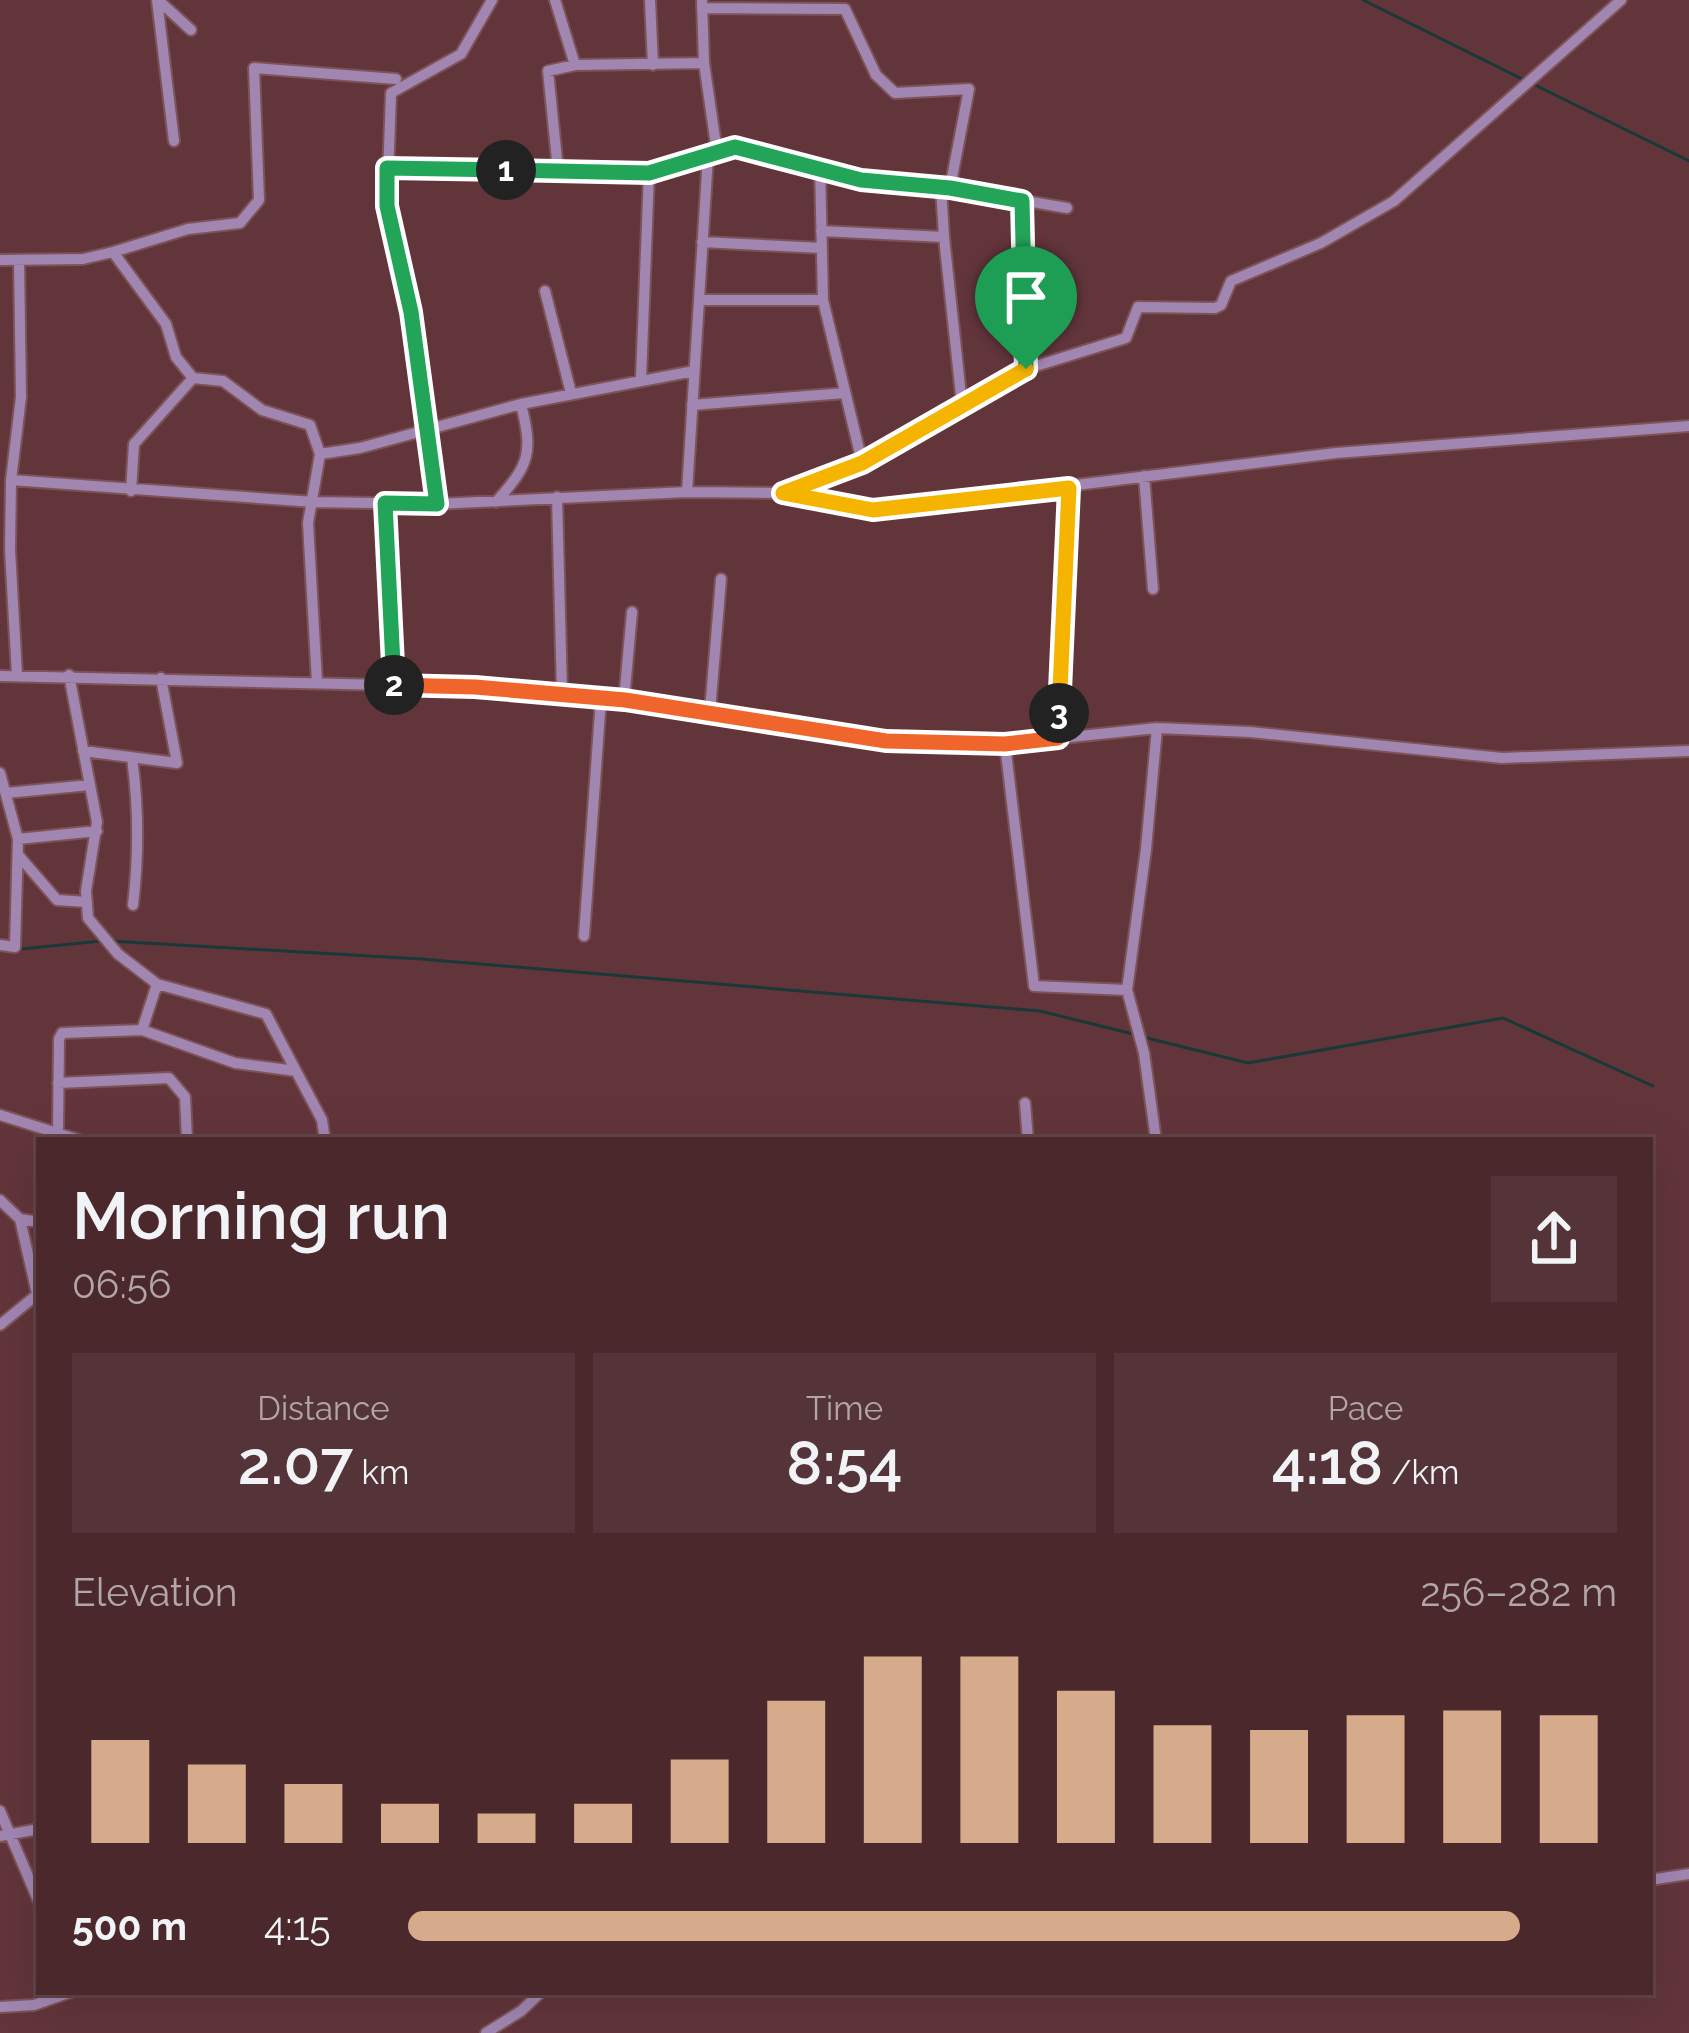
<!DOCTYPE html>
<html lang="en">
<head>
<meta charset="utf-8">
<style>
	:root { --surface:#4a282c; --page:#543438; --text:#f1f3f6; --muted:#b2a6a9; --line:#614448; --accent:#d6ab8b }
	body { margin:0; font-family:Raleway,sans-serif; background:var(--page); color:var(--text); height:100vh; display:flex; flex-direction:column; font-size:45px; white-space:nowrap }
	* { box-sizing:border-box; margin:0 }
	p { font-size:39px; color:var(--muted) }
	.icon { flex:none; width:66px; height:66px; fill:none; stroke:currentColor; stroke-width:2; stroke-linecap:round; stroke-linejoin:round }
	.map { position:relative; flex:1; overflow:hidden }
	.side { position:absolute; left:36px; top:1137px; width:1617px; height:858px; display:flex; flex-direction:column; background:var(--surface); border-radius:0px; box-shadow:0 12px 48px #0002,0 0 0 3px var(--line) }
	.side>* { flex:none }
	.pin { position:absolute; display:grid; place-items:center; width:102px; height:102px; color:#fff; margin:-123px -51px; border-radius:50% 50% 50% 0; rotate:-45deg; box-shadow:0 0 12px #0007 }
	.pin .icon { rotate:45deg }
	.km { position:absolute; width:60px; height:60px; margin:-30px; border-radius:50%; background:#222; color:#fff; font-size:33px; line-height:60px; text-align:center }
	.round { display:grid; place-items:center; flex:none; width:126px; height:126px; border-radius:0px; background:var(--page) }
	.summary { display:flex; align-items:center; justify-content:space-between; height:204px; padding:0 36px }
	h1 { font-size:66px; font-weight:600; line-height:90px }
	.figures { display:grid; grid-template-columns:repeat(3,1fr); gap:18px; height:204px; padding:12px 36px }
	.figures div { display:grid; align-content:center; border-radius:0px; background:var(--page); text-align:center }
	.figures b { font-size:60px; font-weight:600 }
	.figures small { font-size:33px; font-weight:400 }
	.figures p { font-size:33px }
	.chart { height:336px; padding:24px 36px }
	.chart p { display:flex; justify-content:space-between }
	.chart svg { width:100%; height:216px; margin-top:12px; stroke:var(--accent); stroke-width:6 }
	ul { padding:0 36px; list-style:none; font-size:39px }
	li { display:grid; grid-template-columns:192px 144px 1fr; align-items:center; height:90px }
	li i { height:30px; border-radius:15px; background:var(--accent) }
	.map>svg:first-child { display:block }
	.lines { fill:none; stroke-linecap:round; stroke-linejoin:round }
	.stream { stroke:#183937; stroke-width:3 }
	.street-casing { stroke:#7d5358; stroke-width:14 }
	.street { stroke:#a186b2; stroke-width:10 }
	.split-1-casing { stroke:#fff; stroke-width:24 }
	.split-2-casing { stroke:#fff; stroke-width:24 }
	.split-3-casing { stroke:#fff; stroke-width:24 }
	.split-4-casing { stroke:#fff; stroke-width:24 }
	.split-1 { stroke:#22a559; stroke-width:15 }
	.split-2 { stroke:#22a559; stroke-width:15 }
	.split-3 { stroke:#f0652b; stroke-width:15 }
	.split-4 { stroke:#f5b400; stroke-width:15 }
</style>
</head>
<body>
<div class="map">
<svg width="1689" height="2033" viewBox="0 0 1689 2033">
	<rect width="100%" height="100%" fill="#62353b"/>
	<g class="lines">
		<!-- stream -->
		<path class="stream" d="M1363,0L1526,81
			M1535,85L1689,161
			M110,941L421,959L1040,1011L1133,1034
			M21,949L101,941
			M1143,1037L1248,1063L1503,1018L1653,1086"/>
		<!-- street casing -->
		<g class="street-casing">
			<path id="street" d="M157,0L174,141
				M158,0L191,30
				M555,0L575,65
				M650,0L653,65
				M702,0L704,63L717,152
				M702,8L845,9L876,75L895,93L969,89L950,188
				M387,168L649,173L735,147L861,180L950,188L1067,208
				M558,170L548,71L575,65L704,63
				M941,187L944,237
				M1022,201L1026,369
				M821,231L944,237L962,405
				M702,242L821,248
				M113,252L188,229L240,223L259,200L254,68L396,79
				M0,260L83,259L113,252L166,324L176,357L193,378L134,444L131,491
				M545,291L571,393
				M699,300L708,156
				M823,300L862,462
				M193,378L223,381L262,410L310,425L320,454
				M641,379L649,173
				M692,405L845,393
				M1144,476L1153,589
				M11,480L314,502L437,504L687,492L783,493L862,462L1026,369L1126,338L1138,307L1215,308L1221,305L1231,281L1321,243L1394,201L1621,0
				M687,492L699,300H823L820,166
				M786,494L873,510L1336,453L1689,426
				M557,497L562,693
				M496,502C530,464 533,453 521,404
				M385,503L394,686
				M437,504L411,312L387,206L391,93L461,54L492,0
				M17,675L10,550L11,480L21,397L19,260
				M69,675L97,822L86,891L88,918L118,954L157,984L266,1014L296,1071
				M0,676L475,687L562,693L710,711L886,741L1005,744L1157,728L1250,732L1502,758L1689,751
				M317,682L308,523L320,454L360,448L521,404L694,371
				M624,700L632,612
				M710,711L721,579
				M1057,738L1069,488
				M1005,744L1034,986L1127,990L1144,1053L1156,1140
				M83,751L177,763L161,678
				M132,758C139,809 139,854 133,905
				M0,773L18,839L15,947L0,945
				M6,793L90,785
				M18,839L97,831
				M19,856L57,900L87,902
				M584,936L601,698
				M1127,990L1146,849L1157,728
				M142,1030L157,984
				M58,1083L169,1078L185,1097L187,1140
				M1025,1103L1028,1140
				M0,1115L79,1140
				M58,1131L59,1039L62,1033L142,1030L235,1063L296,1071L322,1120L325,1140
				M0,1200L20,1219
				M37,1294L20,1219L39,1222
				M0,1325L39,1293
				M0,1811L39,1902
				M0,1836L39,1829
				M1650,1880L1689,1874
				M0,2007L34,2005L71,1992
				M486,2033L521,2011L541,1992"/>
		</g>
		<!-- street -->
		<use href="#street" class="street"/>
	</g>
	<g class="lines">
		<!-- split-1 casing -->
		<g class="split-1-casing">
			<path id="split-1" d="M506,170L649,173L735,147L861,180L950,188L1022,201L1026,369"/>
		</g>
		<!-- split-2 casing -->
		<g class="split-2-casing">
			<path id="split-2" d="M394,685L385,503L437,504L411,312L387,206V168L506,170"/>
		</g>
		<!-- split-3 casing -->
		<g class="split-3-casing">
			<path id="split-3" d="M394,685L475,687L625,700L886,741L1005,744L1058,738L1059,713"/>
		</g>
		<!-- split-4 casing -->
		<g class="split-4-casing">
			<path id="split-4" d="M1026,369L862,463L783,493L873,510L1069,488L1059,713"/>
		</g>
		<!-- split-1 -->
		<use href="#split-1" class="split-1"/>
		<!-- split-2 -->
		<use href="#split-2" class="split-2"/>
		<!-- split-3 -->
		<use href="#split-3" class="split-3"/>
		<!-- split-4 -->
		<use href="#split-4" class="split-4"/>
	</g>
</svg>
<div class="pin" style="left:1026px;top:369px;background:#1e9e55"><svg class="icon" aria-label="arrive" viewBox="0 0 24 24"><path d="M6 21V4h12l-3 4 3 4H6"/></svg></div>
<b class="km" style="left:506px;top:170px">1</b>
<b class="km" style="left:394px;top:685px">2</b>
<b class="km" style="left:1059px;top:713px">3</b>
<section class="side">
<div class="summary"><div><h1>Morning run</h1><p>06:56</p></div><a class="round"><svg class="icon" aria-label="share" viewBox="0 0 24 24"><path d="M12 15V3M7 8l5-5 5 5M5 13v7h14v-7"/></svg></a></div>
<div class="figures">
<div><p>Distance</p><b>2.07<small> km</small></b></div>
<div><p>Time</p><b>8:54</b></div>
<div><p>Pace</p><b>4:18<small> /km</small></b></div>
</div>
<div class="chart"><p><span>Elevation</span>256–282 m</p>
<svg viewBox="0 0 160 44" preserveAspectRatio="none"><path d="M5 44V23M15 44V28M25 44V32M35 44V36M45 44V38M55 44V36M65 44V27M75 44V15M85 44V6M95 44V6M105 44V13M115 44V20M125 44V21M135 44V18M145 44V17M155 44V18"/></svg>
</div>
<ul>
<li><b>500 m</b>4:15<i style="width:92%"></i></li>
</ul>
</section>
</div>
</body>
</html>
